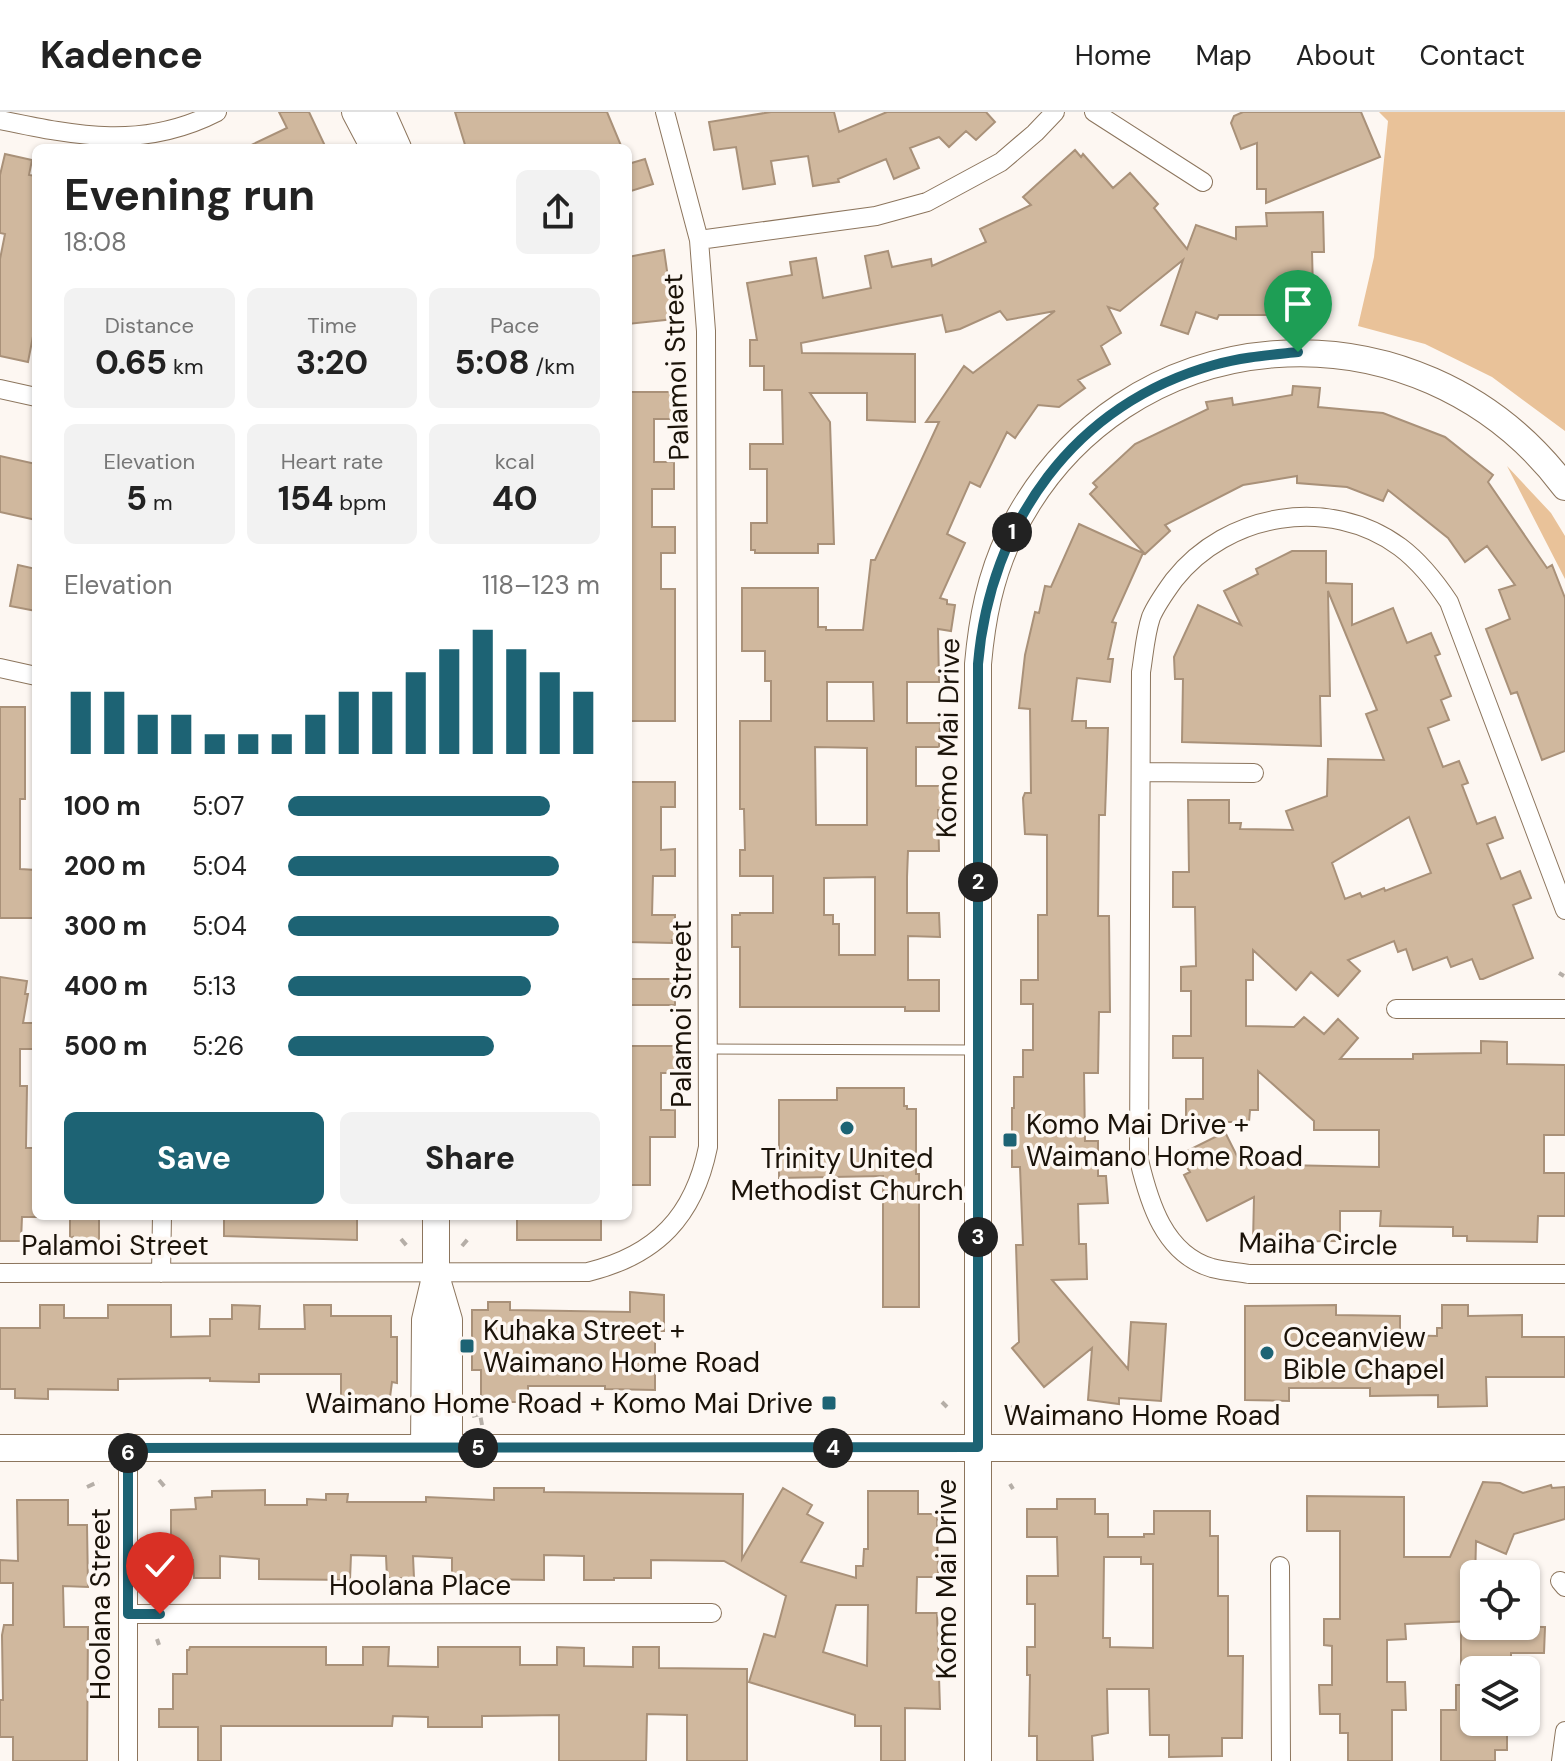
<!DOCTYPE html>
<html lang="en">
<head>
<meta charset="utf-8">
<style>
	:root { --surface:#fff; --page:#f2f2f2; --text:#222; --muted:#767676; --line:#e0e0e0; --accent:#1d6374 }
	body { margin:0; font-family:"DM Sans",sans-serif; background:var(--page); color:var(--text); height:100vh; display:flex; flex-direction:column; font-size:30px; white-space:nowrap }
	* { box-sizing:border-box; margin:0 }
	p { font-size:26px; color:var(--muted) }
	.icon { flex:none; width:44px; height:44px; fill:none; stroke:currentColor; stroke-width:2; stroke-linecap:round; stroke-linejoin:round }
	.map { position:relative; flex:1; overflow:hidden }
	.panel { position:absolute; left:32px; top:32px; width:600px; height:1076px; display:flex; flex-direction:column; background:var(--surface); border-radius:12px; box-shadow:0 2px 6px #0004 }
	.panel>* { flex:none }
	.buttons { position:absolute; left:1460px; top:1448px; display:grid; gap:16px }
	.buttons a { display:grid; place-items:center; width:80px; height:80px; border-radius:12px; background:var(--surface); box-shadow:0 2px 6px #0004; font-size:40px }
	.pin { position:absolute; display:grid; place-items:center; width:68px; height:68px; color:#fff; margin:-82px -34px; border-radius:50% 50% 50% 0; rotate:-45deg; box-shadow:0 0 8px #0007 }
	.pin .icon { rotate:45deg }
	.km { position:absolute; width:40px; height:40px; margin:-20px; border-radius:50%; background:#222; color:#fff; font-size:22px; line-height:40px; text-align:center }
	.round { display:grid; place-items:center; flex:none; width:84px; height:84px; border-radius:12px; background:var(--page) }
	.summary { display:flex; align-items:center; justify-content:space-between; height:136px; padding:0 32px }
	h1 { font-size:44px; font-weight:700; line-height:60px }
	.metrics { display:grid; grid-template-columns:repeat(3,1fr); gap:12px; height:136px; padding:8px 32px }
	.metrics div { display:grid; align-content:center; border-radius:12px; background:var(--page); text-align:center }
	.metrics b { font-size:34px; font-weight:700 }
	.metrics small { font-size:22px; font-weight:400 }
	.metrics p { font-size:22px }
	.chart { height:224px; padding:16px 32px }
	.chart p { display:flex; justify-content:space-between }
	.chart svg { width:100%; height:144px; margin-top:8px; stroke:var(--accent); stroke-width:6 }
	.action { display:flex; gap:16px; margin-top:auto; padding:16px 32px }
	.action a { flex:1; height:92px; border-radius:12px; background:var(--accent); color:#fff; font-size:32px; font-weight:700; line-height:92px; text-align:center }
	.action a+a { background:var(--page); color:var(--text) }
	ul { padding:0 32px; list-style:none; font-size:26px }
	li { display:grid; grid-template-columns:128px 96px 1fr; align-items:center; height:60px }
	li i { height:20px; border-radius:10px; background:var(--accent) }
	header { display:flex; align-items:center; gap:48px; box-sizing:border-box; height:112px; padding:0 40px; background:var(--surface); border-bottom:2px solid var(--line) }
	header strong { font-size:38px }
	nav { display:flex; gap:44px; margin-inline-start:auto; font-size:28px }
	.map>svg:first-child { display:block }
	.green { fill:#e9c299 }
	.building { fill:#d0b89e; stroke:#a99179; stroke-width:2; fill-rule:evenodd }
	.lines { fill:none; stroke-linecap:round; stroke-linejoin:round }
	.lane-casing { stroke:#8c755d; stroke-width:11 }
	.street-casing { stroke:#8c755d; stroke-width:20 }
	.secondary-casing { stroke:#8c755d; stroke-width:28 }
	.path { stroke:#b5aea7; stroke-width:4; stroke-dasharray:8 4; stroke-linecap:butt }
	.lane { stroke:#fff; stroke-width:9 }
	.street { stroke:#fff; stroke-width:18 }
	.secondary { stroke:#fff; stroke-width:26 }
	.route-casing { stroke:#fff; stroke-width:16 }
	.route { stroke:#1d6374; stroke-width:10 }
	.poi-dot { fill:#1d6374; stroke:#fdf7f2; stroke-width:3 }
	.labels { text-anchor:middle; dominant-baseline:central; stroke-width:7; stroke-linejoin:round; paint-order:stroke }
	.street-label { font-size:28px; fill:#1b1309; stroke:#fdf7f2 }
	.poi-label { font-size:28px; fill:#1b1309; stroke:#fdf7f2; text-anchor:start }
</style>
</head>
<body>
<header>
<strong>Kadence</strong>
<nav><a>Home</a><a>Map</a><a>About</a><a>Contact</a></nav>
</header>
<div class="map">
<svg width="1565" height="1649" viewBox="0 0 1565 1649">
	<rect width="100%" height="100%" fill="#fdf7f2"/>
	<!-- green -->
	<path class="green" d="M1379,0H1565V319L1492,265L1425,232L1358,214L1374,145L1388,9Z
		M1507,354L1551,401L1565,424V467Z"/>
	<!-- building -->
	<path class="building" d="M279,0H309L326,36H245L287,16Z
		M455,0H607L622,36H466Z
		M771,0H834L839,20L887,0H986L995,10L976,28L966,19L949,35L939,25L910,36L919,56L894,67L886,47L838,67L839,70L813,74L808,44L771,49L775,72L743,77L736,35L714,38L709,10Z
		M1243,0H1361L1380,45L1266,91V77H1257V31L1241,37L1231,11L1234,4Z
		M1075,38L1081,45L1083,42L1113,76L1130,61L1158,92L1154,96L1187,137L1196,113L1236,127V115L1267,114L1266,101L1323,100L1324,140H1312L1313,178H1290L1291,203H1219L1217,207L1196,200L1188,222L1161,213L1183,148L1120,199L1108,195L1121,221L1101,234L1110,252L1078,268L1085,276L1059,295L1038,293L1015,326L1007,320L980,375L970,370L947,422L965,431L940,486L947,488V492L955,493L951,519L938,517L939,570H907V611H940L939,635H916V674H943V698H938L939,739H908L907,765V801H939L940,825L908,824V868H939V899H905V895H740V835H732V803H740V801H773V764H740V738H745L744,697H740V609H771V569H765V539H742V476H818V515H826V518H863L871,448H875L939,310H926L964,254L973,261L1055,199L1007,208L1000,199L960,217L946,220L942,203L801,231L802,241L915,242V310L867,308V281H810L830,310L834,432H818V441H755V438H751V411H767V357H750V332H783L782,278H764V254H750V228H757L747,171L792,163L790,150L816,146L823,186L871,176L865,144L888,139L892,155L931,147L932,154L986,130L980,117L1031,93L1023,85ZM827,570H873L874,609H827ZM815,635L867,636V713H816ZM875,765V843H839V812H833V803H824V766Z
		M5,42L32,48L29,63L36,64V209L28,250L0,244V147L5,122L0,121V63Z
		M645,47L653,72L628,80V52Z
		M664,138L674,207L628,212V145Z
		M1293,274L1320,276L1318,295L1383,301L1445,325L1493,363L1488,370L1547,456L1552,453L1565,486V639L1542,648L1517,580L1511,582L1486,517L1510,507L1499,478L1515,473L1487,434L1465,450L1448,426L1388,378L1383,389L1347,375L1297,371V364L1243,373L1165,413L1170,419L1145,442L1090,382L1097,375L1093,371L1135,332L1208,297L1206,290L1232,286L1233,293L1292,283Z
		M628,280H675L676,307H654V350H674V377H652V415H675V441H661V477H675V609H628Z
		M0,344L36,352V408L0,400Z
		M1079,412L1143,441L1112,510L1116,511L1108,547H1113L1110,570L1077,566L1072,609H1086V616H1108L1105,703H1099L1098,804H1109L1110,900H1099L1098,961H1084L1085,1029H1098V1064H1106L1108,1091L1078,1092L1079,1132H1086L1087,1167L1052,1168L1128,1257L1131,1210L1166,1212L1161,1289L1119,1286V1292L1088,1288L1092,1236L1044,1275L1012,1236L1019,1230L1016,1133H1023L1020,1055H1012V996H1014V965H1023V938H1033V892H1021V868H1038V803H1047V723L1025,722L1024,706L1023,686L1025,681H1031L1030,597L1019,596L1025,543L1035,500L1039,501L1045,474L1051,475Z
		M1292,439H1326V471L1352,472V513L1393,496L1407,531L1431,521L1440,542L1435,544L1451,584L1441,588L1449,608L1428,616L1443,655L1459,649L1468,671L1462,673L1477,712L1495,705L1503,726L1487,732L1501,767L1520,759L1531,786L1513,793L1533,846L1483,867H1480L1472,847L1451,855L1447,845L1413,858L1406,837L1398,840L1394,829L1348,848L1360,859L1338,884L1311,860L1296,878L1253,838V868H1246V914L1294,915L1304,905L1324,922L1338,907L1358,926L1340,947H1413V942L1481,941V929L1507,930V952L1565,953V1023H1544V1061H1565V1104H1538L1537,1130L1467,1129V1124H1453V1115L1380,1114L1381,1099H1340V1129L1253,1130L1254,1085L1207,1109L1184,1063L1190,1060L1188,1057L1190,1056L1183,1041L1225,1020L1241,1052L1379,1055V1018H1314V1009L1258,959V998H1250L1249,1010H1186V987H1203V946H1173V924H1191V879H1181V855L1196,854L1195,795H1173V760H1189L1188,688H1229V711H1241L1240,717L1293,718L1286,699L1327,684L1328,647L1384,648L1366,602L1377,598L1328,479L1330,584H1320L1321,634L1182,630L1183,567H1175L1174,545L1198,493L1241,513L1224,479L1258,462L1256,457ZM1409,705L1431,761L1385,779L1384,776L1362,785L1360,781L1345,787L1332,751Z
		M18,453L36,457V499L10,494Z
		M0,595H25V687H20V757L36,758V806H0Z
		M628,670H675V695H661V738L675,737V764H653L652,803H675V828H672V831L628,830Z
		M0,865L27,869L25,882H28L23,911H36V937H20V974H27L26,1036H36V1105H22L21,1129H0Z
		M628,867H675V893H628Z
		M628,934H675V961H661V998H675V1025H650V1073H628Z
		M837,976H904V994H907V997H916V1062H919V1195H883V1064L779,1066V988H837Z
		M70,1104H99V1129H73V1125L70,1126Z
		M224,1104H357V1128L224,1124Z
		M517,1104H601V1128H517Z
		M630,1180L664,1183V1219H655V1278L605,1277V1274H528V1290H484V1284H481V1258H472V1198H488V1190H510V1198L630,1200Z
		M40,1193H64V1206H108V1193H171V1225L210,1224V1207H232V1193L260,1194L259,1217H305L304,1193H331V1204H391V1225H397V1271L392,1270L389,1293H341V1262H259V1270L210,1269V1266L118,1267V1278L48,1277V1287L15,1286V1277H0V1216H40Z
		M1336,1193V1203L1400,1204V1223L1437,1224V1216H1442V1193H1468V1204L1522,1203V1225H1565V1265H1486L1487,1294L1438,1295V1283L1370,1284V1276H1289V1289L1245,1288V1194Z
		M1483,1370L1500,1371L1523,1381L1551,1373L1552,1376L1565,1375V1407L1514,1422L1506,1442L1476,1429L1474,1509L1405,1512L1406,1527L1387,1528V1570H1405L1406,1598H1392V1649H1348V1621H1340V1602H1320L1319,1573H1332V1534L1324,1533V1507H1340V1419H1307V1384L1404,1385V1445H1450Z
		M494,1376H544V1380L743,1382L742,1447L783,1376L812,1393L807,1402L823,1411L801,1450L856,1466V1454H863L864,1437H868V1379H918V1402H937L938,1465H917L916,1501H937L940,1597L905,1596V1649H881V1614H855V1603L749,1570L764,1522L775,1525L786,1484L724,1449L651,1448V1466H614V1468H584V1444L544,1443V1468L452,1467V1446L413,1444L414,1466H387L386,1444L351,1443L350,1468L259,1467V1447L220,1444V1466H194L193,1448H171V1398L196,1397L195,1386L212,1385V1379L265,1378V1393H307V1387L326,1388V1382H348L347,1390H426V1385L494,1388ZM836,1493H868L867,1554L823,1540Z
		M1057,1387H1095V1402H1108V1425H1144V1422H1154V1399H1210V1424H1218V1484H1228V1544H1243L1242,1626H1222V1644L1169,1645V1623H1150L1149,1577H1107L1108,1621L1092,1624L1093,1649H1037V1624H1029L1030,1563H1027V1535H1035V1492H1027V1464H1058L1057,1425H1027V1397H1057ZM1104,1445H1141V1452H1153V1536L1110,1535V1526H1103Z
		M17,1388H68V1413H87L88,1475L63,1474L64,1515H88L87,1649H13V1625H0V1588H3L2,1523L4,1513H13V1471H0V1448L18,1449Z
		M1461,1514L1545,1515L1544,1541H1511V1558H1461Z
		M190,1535H326V1553H363V1535H389L388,1554L438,1555V1535H520V1553H557V1535L584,1536V1554L633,1555V1535H659V1556L747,1557V1649H687V1603L647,1602L646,1649H559V1603L482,1604V1615H428V1605L393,1604L392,1614H221V1649H198V1615H159V1597H173V1562H187V1538H189Z
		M1456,1573H1474V1610H1507V1638H1495V1649H1441V1598H1456Z"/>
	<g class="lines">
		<!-- lane casing -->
		<g class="lane-casing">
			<path id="lane" d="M709,937L974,938"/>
		</g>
		<!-- street casing -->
		<g class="street-casing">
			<path id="street" d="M1094,0L1203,70
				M0,8C77,24 143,38 217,0
				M699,128L876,104L927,90L1001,50L1035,21L1055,0
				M0,277L36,285
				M0,556L36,564
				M1141,660L1254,661
				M1565,798L1449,490C1435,469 1420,450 1400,435C1329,383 1227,401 1174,468C1166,479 1156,493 1151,505C1145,523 1144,542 1141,560L1139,1048C1149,1090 1164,1142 1212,1156C1224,1159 1237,1160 1249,1162H1565
				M1396,897H1565
				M0,1161L588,1160C657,1143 694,1104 708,1035L706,219L699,128L665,0
				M161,1161L162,1104
				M1280,1454L1281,1649
				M1560,1469L1565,1475
				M128,1502L712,1501
				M128,1649V1336
				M1561,1649L1565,1619"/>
		</g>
		<!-- secondary casing -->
		<g class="secondary-casing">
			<path id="secondary" d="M355,0L374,36
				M382,0L398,36
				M436,1164L449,1208V1336
				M0,1336H1565
				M424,1336L425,1208L436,1161V1104
				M978,1649V552C982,507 990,465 1010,423C1119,200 1419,180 1565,375"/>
		</g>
		<!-- path -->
		<path class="path" d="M1559,861L1564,864
			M401,1127L407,1134
			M462,1134L468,1127
			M942,1290L947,1295
			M1009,1298L1014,1294
			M472,1304L480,1302L482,1313
			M159,1368L165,1375
			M1010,1372L1013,1377
			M940,1374L946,1367
			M87,1375L98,1370
			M157,1475L160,1467
			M157,1527L159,1533"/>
		<!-- lane -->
		<use href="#lane" class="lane"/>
		<!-- street -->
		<use href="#street" class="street"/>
		<!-- secondary -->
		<use href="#secondary" class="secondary"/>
	</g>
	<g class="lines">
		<!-- route casing -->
		<g class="route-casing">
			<path id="route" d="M160,1502H128V1336L978,1335V552C990,411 1074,292 1214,253C1242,245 1270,243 1298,240"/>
		</g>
		<!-- route -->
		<use href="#route" class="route"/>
	</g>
	<!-- markers -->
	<g class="poi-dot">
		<circle cx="847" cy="1016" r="8"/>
		<rect x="1002" y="1020" width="16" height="16" rx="4"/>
		<rect x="459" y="1226" width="16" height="16" rx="4"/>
		<circle cx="1267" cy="1241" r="8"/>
		<rect x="821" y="1283" width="16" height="16" rx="4"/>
	</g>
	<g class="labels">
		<!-- street labels -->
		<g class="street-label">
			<text transform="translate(676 255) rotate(-92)">Palamoi Street</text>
			<text transform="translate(948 626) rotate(-89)">Komo Mai Drive</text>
			<text transform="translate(681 902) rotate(-90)">Palamoi Street</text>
			<text transform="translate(1318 1132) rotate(1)">Maiha Circle</text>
			<text x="115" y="1133">Palamoi Street</text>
			<text x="1142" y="1303">Waimano Home Road</text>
			<text transform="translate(946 1467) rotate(-90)">Komo Mai Drive</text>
			<text x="420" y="1473">Hoolana Place</text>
			<text transform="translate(100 1492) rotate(-90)">Hoolana Street</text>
		</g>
		<!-- poi labels -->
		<g class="poi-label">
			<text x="1026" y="1012">Komo Mai Drive +<tspan x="1026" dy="32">Waimano Home Road</tspan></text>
			<text x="847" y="1046" text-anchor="middle">Trinity United<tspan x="847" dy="32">Methodist Church</tspan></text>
			<text x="483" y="1218">Kuhaka Street +<tspan x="483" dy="32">Waimano Home Road</tspan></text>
			<text x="1283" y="1225">Oceanview<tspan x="1283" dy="32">Bible Chapel</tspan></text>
			<text x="813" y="1291" text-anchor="end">Waimano Home Road + Komo Mai Drive</text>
		</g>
	</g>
</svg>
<div class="buttons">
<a><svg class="icon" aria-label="locate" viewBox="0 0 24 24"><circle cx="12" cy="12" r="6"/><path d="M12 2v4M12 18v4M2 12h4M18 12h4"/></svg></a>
<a><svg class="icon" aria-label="layers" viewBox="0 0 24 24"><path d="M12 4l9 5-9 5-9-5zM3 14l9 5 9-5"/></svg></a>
</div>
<div class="pin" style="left:1298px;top:240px;background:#1e9e55"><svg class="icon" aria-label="arrive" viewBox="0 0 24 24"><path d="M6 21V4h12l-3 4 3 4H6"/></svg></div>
<div class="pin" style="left:160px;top:1502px;background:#d93025"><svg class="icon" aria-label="check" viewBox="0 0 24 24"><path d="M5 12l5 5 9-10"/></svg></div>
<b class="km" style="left:1012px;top:420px">1</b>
<b class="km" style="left:978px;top:770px">2</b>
<b class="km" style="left:978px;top:1125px">3</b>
<b class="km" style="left:833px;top:1336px">4</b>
<b class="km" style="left:478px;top:1336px">5</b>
<b class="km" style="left:128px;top:1341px">6</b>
<section class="panel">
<div class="summary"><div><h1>Evening run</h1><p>18:08</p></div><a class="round"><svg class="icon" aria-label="share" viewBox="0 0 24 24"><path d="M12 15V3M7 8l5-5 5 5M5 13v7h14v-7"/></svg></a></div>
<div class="metrics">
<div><p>Distance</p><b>0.65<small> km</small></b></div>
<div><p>Time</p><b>3:20</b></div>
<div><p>Pace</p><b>5:08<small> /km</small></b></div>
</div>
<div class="metrics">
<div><p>Elevation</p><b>5<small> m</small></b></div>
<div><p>Heart rate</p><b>154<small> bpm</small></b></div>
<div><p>kcal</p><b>40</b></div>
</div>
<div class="chart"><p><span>Elevation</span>118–123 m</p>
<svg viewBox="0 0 160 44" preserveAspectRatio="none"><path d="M5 44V25M15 44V25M25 44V32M35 44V32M45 44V38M55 44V38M65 44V38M75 44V32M85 44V25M95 44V25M105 44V19M115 44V12M125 44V6M135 44V12M145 44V19M155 44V25"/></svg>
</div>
<ul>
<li><b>100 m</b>5:07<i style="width:84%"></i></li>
<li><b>200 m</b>5:04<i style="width:87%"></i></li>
<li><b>300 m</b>5:04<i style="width:87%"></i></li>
<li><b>400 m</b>5:13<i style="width:78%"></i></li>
<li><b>500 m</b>5:26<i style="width:66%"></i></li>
</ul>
<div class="action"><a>Save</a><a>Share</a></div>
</section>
</div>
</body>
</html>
